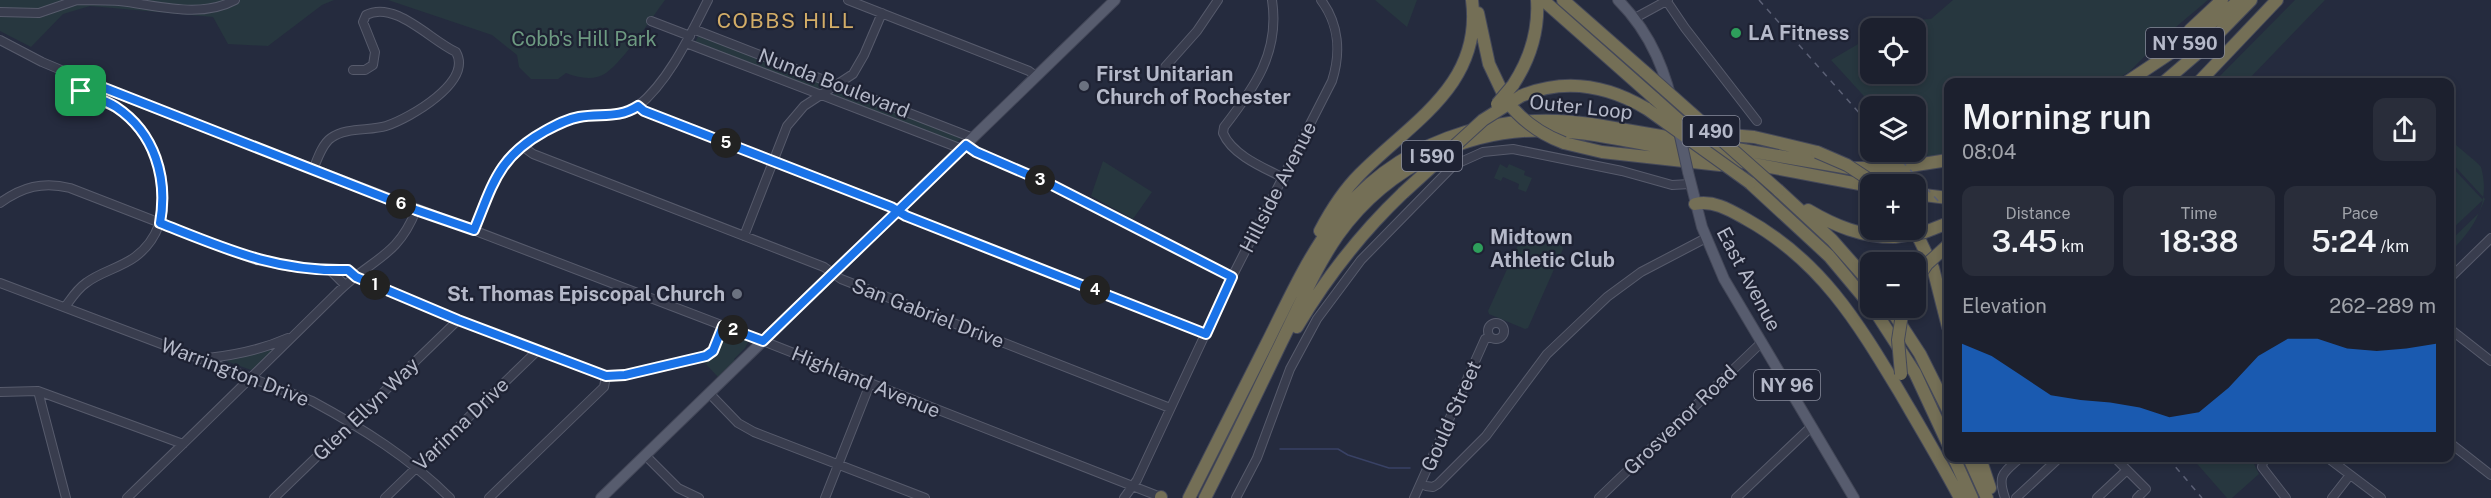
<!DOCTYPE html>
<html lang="en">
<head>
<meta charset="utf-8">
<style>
	:root { --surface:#1c202e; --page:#292d3a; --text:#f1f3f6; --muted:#a0a3aa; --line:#3a3e4a; --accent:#1a73e8 }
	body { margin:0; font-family:"Public Sans",sans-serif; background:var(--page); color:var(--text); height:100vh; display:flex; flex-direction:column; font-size:22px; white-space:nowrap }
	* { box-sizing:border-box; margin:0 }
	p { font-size:20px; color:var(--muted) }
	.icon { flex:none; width:33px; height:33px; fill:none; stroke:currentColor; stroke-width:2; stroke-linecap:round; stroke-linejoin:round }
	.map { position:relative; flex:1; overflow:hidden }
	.sheet { position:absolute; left:1944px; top:78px; width:510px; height:384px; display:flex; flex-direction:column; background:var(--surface); border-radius:12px; box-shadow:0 3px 9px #0003,0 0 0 2px var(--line) }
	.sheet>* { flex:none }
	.buttons { position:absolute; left:1860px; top:18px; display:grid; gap:12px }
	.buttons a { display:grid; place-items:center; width:66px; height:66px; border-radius:12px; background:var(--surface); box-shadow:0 3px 9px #0003,0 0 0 2px var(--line); font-size:30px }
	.pin { position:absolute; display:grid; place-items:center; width:51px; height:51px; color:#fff; margin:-26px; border-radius:12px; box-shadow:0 3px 9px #0006 }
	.km { position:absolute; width:30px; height:30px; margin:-15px; border-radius:50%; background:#222; color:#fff; font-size:16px; line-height:30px; text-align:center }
	.round { display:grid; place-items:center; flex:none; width:63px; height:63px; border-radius:12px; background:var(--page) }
	.overview { display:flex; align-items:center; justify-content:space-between; height:102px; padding:0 18px }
	h1 { font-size:33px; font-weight:600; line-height:45px }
	.stats { display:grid; grid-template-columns:repeat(3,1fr); gap:9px; height:102px; padding:6px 18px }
	.stats div { display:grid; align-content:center; border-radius:12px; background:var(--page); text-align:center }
	.stats b { font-size:30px; font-weight:600 }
	.stats small { font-size:16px; font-weight:400 }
	.stats p { font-size:16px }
	.chart { height:168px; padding:12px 18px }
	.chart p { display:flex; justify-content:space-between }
	.chart svg { width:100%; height:108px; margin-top:6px; fill:var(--accent); opacity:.7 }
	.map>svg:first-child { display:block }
	.green { fill:#27373f }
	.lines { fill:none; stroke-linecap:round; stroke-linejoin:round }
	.stream { stroke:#394265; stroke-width:1.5 }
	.minor-casing { stroke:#575b6c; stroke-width:10 }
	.major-casing { stroke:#424657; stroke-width:12 }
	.highway-casing { stroke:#444859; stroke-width:14 }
	.minor { stroke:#393d4e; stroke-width:8 }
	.major { stroke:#575c6e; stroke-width:10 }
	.highway { stroke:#746f56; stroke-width:12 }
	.rail { stroke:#5b6075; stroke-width:1.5; stroke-dasharray:6 6; stroke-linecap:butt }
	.major-bridge-casing { stroke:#424657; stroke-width:12; stroke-linecap:butt }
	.highway-bridge-casing { stroke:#444859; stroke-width:14; stroke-linecap:butt }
	.major-bridge { stroke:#575c6e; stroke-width:10 }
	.highway-bridge { stroke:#746f56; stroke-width:12 }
	.route-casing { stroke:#fff; stroke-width:12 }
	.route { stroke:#1a73e8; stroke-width:8 }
	.leisure-dot { fill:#2e9e5b; stroke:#1e2233; stroke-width:2 }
	.worship-dot { fill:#6b7280; stroke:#1e2233; stroke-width:2 }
	.labels { text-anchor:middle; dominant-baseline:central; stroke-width:4.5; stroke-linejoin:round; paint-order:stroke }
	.shield { fill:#1e2233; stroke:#888c9c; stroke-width:1.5 }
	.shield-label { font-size:18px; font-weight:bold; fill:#b5b9c9 }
	.poi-label { font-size:20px; font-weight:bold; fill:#b5b9c9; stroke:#1e2233; text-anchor:start }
	.park-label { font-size:20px; fill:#6d9a81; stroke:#1e2233 }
	.street-label { font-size:20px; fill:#b5b9c9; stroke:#1e2233 }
	.neighbourhood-label { font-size:21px; letter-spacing:1.5px; fill:#d3ad67; stroke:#1e2233 }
</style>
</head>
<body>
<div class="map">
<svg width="2491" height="498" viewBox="0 0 2491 498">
	<rect width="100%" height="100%" fill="#252b3e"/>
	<!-- green -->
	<path class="green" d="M0,0H334L322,5L268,46L228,44L213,17L90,6L63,14L31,47L0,31Z
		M388,0H665C650,20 626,58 606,73C595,81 578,78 566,73L558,79H531L519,67L517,55L492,35Z
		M1375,0H1417L1407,27Z
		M1953,0H2208L2164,37L2129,72L2112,82H1948V154L1920,160L1913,152H1916V106H1873L1831,60L1870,37V74H1916V28H1884L1896,21L1931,19Z
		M2295,0H2325L2246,82H2214Z
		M699,34L828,83L815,90L695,43Z
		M843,89L963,137L954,144L831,95Z
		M2450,139C2459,149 2472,157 2481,167C2491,203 2474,229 2450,252V241L2479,213L2485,199L2450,161Z
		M1103,161L1152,192L1133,219L1091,196Z
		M1500,164L1507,168L1509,164L1525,171L1524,175L1532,178L1526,192L1518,189L1519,184L1503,177L1501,181L1494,178Z
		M2450,165L2483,200L2450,231Z
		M1527,230L1562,246L1563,249L1528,328L1525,329L1489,314L1488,311L1524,232Z
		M729,333L748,342L745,348L734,359L736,361L718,377L703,361L713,357L724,335Z
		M269,349L272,352L251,370L226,361Z
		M2192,458H2254L2252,460L2259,474L2232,498H2227Z"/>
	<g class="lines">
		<!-- stream -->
		<path class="stream" d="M1280,449H1338L1348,455L1389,468H1410"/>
		<!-- minor casing -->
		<g class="minor-casing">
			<path id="minor" d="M72,0C88,0 104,0 119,1C157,5 200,19 235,0
				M848,0L1029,71L1036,76
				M1272,0C1280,52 1255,87 1224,127L1223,133C1232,155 1264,168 1284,178
				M1666,0L1685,28L1757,121
				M0,12L39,13L77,0
				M1635,18L1668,0
				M651,21L690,36
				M693,29L973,138
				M0,40L42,62L128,98L763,341L1163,498
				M686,43L962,149
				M1165,67L1197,31L1218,0
				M638,106L644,111L890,206L906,216L1206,334
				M966,145L977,152L1050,184L1232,277
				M522,146L533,154L824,267L841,279L1170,408
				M313,170C317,160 322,144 331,138C346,127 370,131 386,126C410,118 473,82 456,52C430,40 395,0 366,15L363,22L375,52L373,65L365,70H353
				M0,203C22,187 43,181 70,188L256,260L291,267L348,270L356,277L458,320L606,376L625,375L706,356L713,351L723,326
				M474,230C494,181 497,157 547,130C558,124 568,118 581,116C601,114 620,120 638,106C669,81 690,35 708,0
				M744,236L787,126L804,106L853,74L864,55L882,13
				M330,270L345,285
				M2450,278L2491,238
				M0,283L312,401C362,428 410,458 450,498
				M65,307C71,299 77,289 86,283C100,272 120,268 135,257C182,222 165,151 127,116C113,103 94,100 79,89L77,85L79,78
				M1488 331a8 8 0 1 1 16 0a8 8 0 1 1-16 0Z
				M2450,329L2491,361
				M208,358C236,355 261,350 288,338
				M38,391L66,498
				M0,392L38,391L183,444
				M709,393L738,423L754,432L925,498
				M2450,443L2491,475
				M645,455L678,488L699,498
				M2115,458L2146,489L2137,498
				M2264,458L2262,467L2286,498
				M2328,458L2381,498
				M1426,486L1433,487L1438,484L1486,436L1547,354L1607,297L1641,272L1706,238
				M127,498C198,430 269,360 339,291C371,259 398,257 416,210
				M274,498L458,320
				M385,498L537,351
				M489,498L604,387L606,376
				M825,498L870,384
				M1124,498L1137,480L1232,277L1332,81C1341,53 1339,24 1321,0
				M1236,498L1257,458L1290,369L1317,319L1361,260L1454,165L1483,152L1513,149L1622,171L1672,185L1690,184
				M1414,498L1485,339L1490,337
				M1599,498L1762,342
				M1736,498L1811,427
				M2005,498C1997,475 2003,473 2020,458
				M2016,498L2059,458
				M2097,498L2127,470
				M2332,498L2350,475"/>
		</g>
		<!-- major casing -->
		<g class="major-casing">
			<path id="major" d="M1618,0C1652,34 1667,74 1676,120
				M1688,172L1702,227L1724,279L1854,498
				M601,498L1115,0"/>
		</g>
		<!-- highway casing -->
		<g class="highway-casing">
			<path id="highway" d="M1543,0L1655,99
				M1563,0L1645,72
				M1478,13L1489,64L1506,100
				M2190,30L2222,0
				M2127,82L2187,42L2240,0
				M2164,82L2206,46L2251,0
				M2199,82L2277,0
				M1513,85C1530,59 1539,31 1537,0
				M1521,96C1564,78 1607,85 1647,109
				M1682,131L1754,137L1817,152
				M1564,143L1602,152L1720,165
				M1750,183L1829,256L1870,305
				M1778,190L1832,240L1870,283
				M1916,194L1948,198
				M1695,204C1714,200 1730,210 1746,219C1820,260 1857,321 1899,391C1920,427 1941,462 1960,498
				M1808,210C1835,226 1862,237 1894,237
				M1915,230L1933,268L1948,327
				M1320,231C1331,210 1343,191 1360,174C1411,122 1483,85 1472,0
				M1873,308L1915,373L1948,444
				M1890,308L1920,354L1948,410
				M1297,327C1326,278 1361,233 1403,193
				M1954,458L1972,498
				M1969,458L1987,498
				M1980,458L1990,488
				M1161,498V497
				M1189,498C1215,446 1241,395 1267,343C1287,303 1306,260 1333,224C1394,142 1492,110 1591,124L1849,168H1897L1948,160
				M1205,498C1231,447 1256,395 1281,343C1299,307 1315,268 1338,235C1388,165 1472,125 1558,131C1595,133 1633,142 1670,149C1737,160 1804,174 1870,186"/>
		</g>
		<!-- minor -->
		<use href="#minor" class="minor"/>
		<!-- major -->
		<use href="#major" class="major"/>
		<!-- highway -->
		<use href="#highway" class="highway"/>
		<!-- rail -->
		<path class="rail" d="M1759,0L1870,125
			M1894,152L1948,212
			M2168,458L2202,498"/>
		<!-- major-bridge casing -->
		<g class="major-bridge-casing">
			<path id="major-bridge" d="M1678,127L1688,172"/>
		</g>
		<!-- highway-bridge casing -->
		<g class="highway-bridge-casing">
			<path id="highway-bridge" d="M1645,72L1778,190
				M1655,99L1692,132
				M1506,100C1521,120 1540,134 1564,143
				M1497,104L1513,85
				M1647,109L1750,183
				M1817,152L1847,165L1876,184
				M1403,193L1483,120L1521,96
				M1894,237L1925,232L1948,223
				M1916,280L1927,264L1948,245
				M1901,374L1898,340L1903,308"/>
		</g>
		<!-- major-bridge -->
		<use href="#major-bridge" class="major-bridge"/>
		<!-- highway-bridge -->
		<use href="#highway-bridge" class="highway-bridge"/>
	</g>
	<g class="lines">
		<!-- route casing -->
		<g class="route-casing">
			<path id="route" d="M81,91C92,97 105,100 116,107C155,133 168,178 160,223C226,249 276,272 348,270L356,277L458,320L606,376L625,375L706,356L713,351L723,326L763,341C810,295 857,250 904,205L966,145L976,152L1050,184L1232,277L1206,334L906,216L891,207L644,111L638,106C618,119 601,113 579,117C567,119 556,125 545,131C498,157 493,184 474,230L416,210L79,78L77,85L81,91"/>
		</g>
		<!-- route -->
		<use href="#route" class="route"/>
	</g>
	<!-- markers -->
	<g class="leisure-dot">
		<circle cx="1736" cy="33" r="6"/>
		<circle cx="1478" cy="248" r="6"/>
	</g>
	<g class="worship-dot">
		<circle cx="1084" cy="86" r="6"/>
		<circle cx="737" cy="294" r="6"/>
	</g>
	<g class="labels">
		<!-- shield labels -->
		<g class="shield">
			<rect x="2146" y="28" width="78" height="30" rx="4.5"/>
			<rect x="1682.5" y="116" width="57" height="30" rx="4.5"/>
			<rect x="1402" y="141" width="60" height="30" rx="4.5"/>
			<rect x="1754" y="370" width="66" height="30" rx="4.5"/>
		</g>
		<g class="shield-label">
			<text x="2185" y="43">NY 590</text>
			<text x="1711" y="131">I 490</text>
			<text x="1432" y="156">I 590</text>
			<text x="1787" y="385">NY 96</text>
		</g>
		<!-- poi labels -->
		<g class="poi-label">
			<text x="1748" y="33">LA Fitness</text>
			<text x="1096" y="74">First Unitarian<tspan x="1096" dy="23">Church of Rochester</tspan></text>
			<text x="1490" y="237">Midtown<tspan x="1490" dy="23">Athletic Club</tspan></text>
			<text x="725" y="294" text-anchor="end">St. Thomas Episcopal Church</text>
		</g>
		<!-- park labels -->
		<g class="park-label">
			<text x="584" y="39">Cobb's Hill Park</text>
		</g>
		<!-- street labels -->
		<g class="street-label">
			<text transform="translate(834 83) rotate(21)">Nunda Boulevard</text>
			<text transform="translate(1581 107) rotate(6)">Outer Loop</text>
			<text transform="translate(1278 187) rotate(-63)">Hillside Avenue</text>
			<text transform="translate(1749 279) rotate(62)">East Avenue</text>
			<text transform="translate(928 313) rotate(21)">San Gabriel Drive</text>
			<text transform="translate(235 372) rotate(21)">Warrington Drive</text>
			<text transform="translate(866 382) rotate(22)">Highland Avenue</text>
			<text transform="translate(366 409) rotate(-44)">Glen Ellyn Way</text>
			<text transform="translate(1451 416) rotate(-66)">Gould Street</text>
			<text transform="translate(1680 420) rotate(-44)">Grosvenor Road</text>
			<text transform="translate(461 424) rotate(-44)">Varinna Drive</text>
		</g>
		<!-- neighbourhood labels -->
		<g class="neighbourhood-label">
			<text x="786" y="20">COBBS HILL</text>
		</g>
	</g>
</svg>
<div class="buttons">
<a><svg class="icon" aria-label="locate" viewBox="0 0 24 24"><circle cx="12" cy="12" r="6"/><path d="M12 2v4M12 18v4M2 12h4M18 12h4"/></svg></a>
<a><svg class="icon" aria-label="layers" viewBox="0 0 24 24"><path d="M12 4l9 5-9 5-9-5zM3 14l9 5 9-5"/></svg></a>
<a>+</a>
<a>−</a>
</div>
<div class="pin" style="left:81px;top:91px;background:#1e9e55"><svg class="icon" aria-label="arrive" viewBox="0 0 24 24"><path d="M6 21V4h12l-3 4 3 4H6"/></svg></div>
<b class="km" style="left:375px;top:285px">1</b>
<b class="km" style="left:733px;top:330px">2</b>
<b class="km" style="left:1040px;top:180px">3</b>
<b class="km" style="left:1095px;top:290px">4</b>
<b class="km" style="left:726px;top:143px">5</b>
<b class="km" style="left:401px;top:204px">6</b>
<section class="sheet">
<div class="overview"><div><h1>Morning run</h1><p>08:04</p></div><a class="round"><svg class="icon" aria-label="share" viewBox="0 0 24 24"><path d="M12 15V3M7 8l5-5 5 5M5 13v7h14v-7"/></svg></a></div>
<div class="stats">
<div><p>Distance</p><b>3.45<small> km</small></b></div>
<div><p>Time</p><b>18:38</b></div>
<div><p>Pace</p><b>5:24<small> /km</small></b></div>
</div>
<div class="chart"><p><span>Elevation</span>262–289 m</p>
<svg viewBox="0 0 160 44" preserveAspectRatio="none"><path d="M0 44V8L10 13L20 21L30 29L40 31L50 32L60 34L70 38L80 36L90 26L100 13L110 6L120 6L130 10L140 11L150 10L160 8V44z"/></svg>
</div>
</section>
</div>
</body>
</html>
